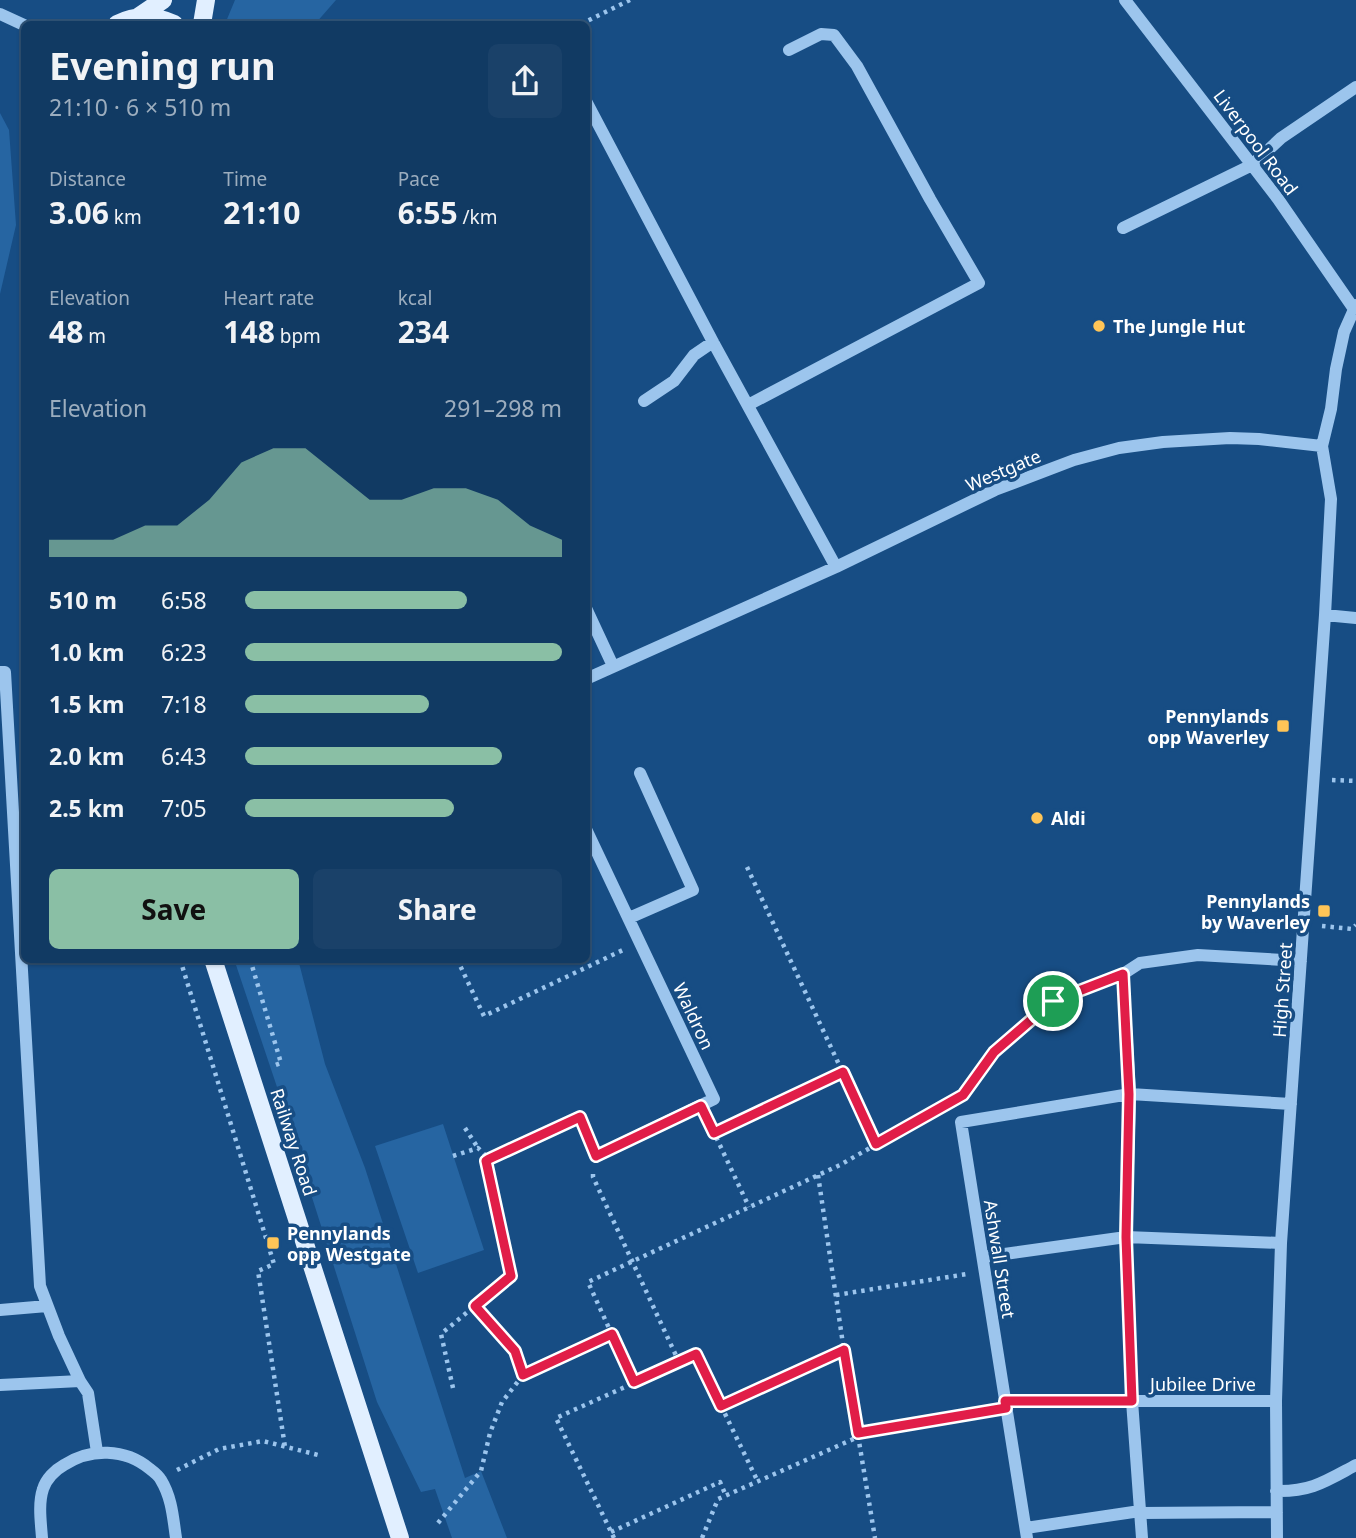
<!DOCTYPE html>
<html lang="en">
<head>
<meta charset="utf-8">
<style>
	:root { --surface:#113a63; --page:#1a4169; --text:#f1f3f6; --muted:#9cadbe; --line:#305478; --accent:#8abfa5 }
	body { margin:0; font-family:"Noto Sans",sans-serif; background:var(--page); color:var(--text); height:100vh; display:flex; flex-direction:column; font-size:26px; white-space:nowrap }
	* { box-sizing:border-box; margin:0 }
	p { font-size:23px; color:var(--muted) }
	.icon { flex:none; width:38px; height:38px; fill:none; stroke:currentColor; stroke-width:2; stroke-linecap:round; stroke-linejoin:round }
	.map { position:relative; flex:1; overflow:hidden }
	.details { position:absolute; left:21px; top:21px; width:569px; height:942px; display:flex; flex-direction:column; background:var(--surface); border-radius:10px; box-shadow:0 2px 5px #0004,0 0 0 2px var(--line) }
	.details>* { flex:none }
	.pin { position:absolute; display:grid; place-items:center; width:60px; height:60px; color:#fff; margin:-30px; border:4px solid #fff; border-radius:50%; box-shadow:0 2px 7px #0007 }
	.round { display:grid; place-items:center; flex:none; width:74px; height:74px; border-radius:10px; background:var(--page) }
	.summary { display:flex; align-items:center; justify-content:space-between; height:119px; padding:0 28px }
	h1 { font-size:38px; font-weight:700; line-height:52px }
	.stats { display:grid; grid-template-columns:repeat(3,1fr); gap:10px; height:119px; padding:7px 28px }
	.stats div { display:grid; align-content:center }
	.stats b { font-size:30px; font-weight:700 }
	.stats small { font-size:19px; font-weight:400 }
	.stats p { font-size:19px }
	.chart { height:196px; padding:14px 28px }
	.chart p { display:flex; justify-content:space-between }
	.chart svg { width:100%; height:126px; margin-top:7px; fill:var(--accent); opacity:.7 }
	.button { display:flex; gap:14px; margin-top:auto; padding:14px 28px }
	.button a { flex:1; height:80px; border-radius:10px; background:var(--accent); color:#111; font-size:28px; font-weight:700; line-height:80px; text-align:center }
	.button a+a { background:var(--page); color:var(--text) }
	ul { padding:0 28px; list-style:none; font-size:23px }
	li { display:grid; grid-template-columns:112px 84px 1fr; align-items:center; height:52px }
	li i { height:18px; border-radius:9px; background:var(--accent) }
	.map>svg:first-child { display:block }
	.green { fill:#2665a2 }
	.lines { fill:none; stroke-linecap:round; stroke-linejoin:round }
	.path { stroke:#9cc5ed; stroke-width:4.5; stroke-dasharray:3.5 5; stroke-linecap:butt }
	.minor { stroke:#9cc5ed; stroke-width:12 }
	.major { stroke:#e1efff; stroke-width:18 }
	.route-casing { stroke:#fff; stroke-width:14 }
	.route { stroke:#e11d48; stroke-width:9 }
	.poi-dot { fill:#ffc557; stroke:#174d84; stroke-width:2.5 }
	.labels { text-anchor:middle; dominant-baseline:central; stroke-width:7; stroke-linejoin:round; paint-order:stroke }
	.street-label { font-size:18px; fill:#fff; stroke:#174d84 }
	.poi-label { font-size:18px; font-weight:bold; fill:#fff; stroke:#174d84; text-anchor:start }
</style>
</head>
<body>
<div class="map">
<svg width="1356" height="1538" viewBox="0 0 1356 1538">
	<rect width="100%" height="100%" fill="#174d84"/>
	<!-- green -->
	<path class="green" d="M235,0H336L315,24H225Z
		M0,113L9,130L16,225L0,294Z
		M234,959H298L325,1064L365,1168L465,1478L481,1471L507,1538H452L435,1489L421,1492L377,1402L276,1084Z
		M443,1124L484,1250L418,1273L375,1146Z"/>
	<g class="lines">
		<!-- path -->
		<path class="path" d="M581,24L630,0
			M1332,780L1356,781
			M747,867L876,1144
			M1322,926L1352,929L1356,925
			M180,959L274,1264L258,1271L285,1447
			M250,959L281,1063L273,1066
			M457,959L484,1016L623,950
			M955,1100L963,1095L994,1052L1053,1001L1103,982
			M709,1122L749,1207
			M465,1128L478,1148
			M714,1133L843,1072
			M453,1156L478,1148L489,1159
			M593,1174V1177L679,1362L634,1383
			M818,1175L844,1351L875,1538
			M836,1295L967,1274
			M679,1362L696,1354L758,1482
			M523,1375L612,1334
			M453,1388L441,1334L511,1276L486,1161L580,1117L589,1139
			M721,1406L844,1351
			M858,1433L988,1411
			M177,1470L219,1449L263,1441L322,1456
			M438,1523L481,1471L490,1433L502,1402L523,1375L515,1351L475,1306
			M611,1532L720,1482L726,1496
			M614,1538L556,1418L634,1383L588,1282L840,1165L947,1104
			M702,1538L718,1499L858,1437"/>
		<!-- minor -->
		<path class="minor" d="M1125,0L1278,199L1354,309
			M0,14L24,25
			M586,101L713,342L836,567
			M1123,228L1252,165L1281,138L1356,87
			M644,401L674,381L694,355L713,342
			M748,405L979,283L930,199L857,66L834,35L821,34L789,50
			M586,608L613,666
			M1325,615L1356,618
			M0,672H5L40,1286L59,1336L80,1381L88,1393L97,1452
			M586,679L836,567L995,490L1074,460L1119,448L1163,442L1230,438L1259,439L1322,446
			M586,829L714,1099L596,1156
			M629,918L693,890L640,773
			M983,1257L1126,1237L1281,1243
			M0,1310L47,1306
			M0,1385L80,1381
			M1005,1401H1276
			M1276,1491C1311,1492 1326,1481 1356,1465
			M1141,1513L1277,1512
			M1026,1528L1140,1511
			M42,1538C41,1523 38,1504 43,1489C46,1479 55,1470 64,1465C90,1448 125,1448 150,1469C154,1472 159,1476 161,1480C172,1498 173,1518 176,1538
			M1027,1538L961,1122L1130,1094L1291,1104
			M1142,1538L1132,1401L1126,1237L1130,1094L1123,974L1140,963L1198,955L1301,961
			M1277,1538L1276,1401L1281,1243L1325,615L1331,499L1322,446L1331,409L1336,369L1344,332L1356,305"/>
		<!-- major -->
		<path class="major" d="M138,17L163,0
			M117,24C135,15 155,15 174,24
			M202,24L206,0
			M213,959L400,1538"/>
	</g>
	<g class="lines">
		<!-- route casing -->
		<g class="route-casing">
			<path id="route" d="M1123,974L1129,1094L1126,1237L1132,1401H1005L1006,1408L858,1433L844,1350L721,1406L696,1354L634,1382L612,1334L523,1375L515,1351L475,1306L511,1276L486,1161L489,1159L580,1117L596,1156L701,1106L714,1133L843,1072L876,1144L963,1095L994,1052L1053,1001Z"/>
		</g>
		<!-- route -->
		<use href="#route" class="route"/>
	</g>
	<!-- markers -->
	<g class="poi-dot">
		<circle cx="1099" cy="326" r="7"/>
		<rect x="1276" y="719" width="14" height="14" rx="3.5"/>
		<circle cx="1037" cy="818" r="7"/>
		<rect x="1317" y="904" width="14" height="14" rx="3.5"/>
		<rect x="266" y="1236" width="14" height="14" rx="3.5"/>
	</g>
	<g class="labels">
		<!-- street labels -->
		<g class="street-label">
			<text transform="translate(1256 142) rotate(53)">Liverpool Road</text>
			<text transform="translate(1003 470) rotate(-23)">Westgate</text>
			<text transform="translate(1282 990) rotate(-86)">High Street</text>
			<text transform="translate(694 1016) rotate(65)">Waldron</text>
			<text transform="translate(294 1142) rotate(72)">Railway Road</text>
			<text transform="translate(1000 1259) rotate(81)">Ashwall Street</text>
			<text x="1203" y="1384">Jubilee Drive</text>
		</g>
		<!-- poi labels -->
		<g class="poi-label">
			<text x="1113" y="326">The Jungle Hut</text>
			<text x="1269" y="716" text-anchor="end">Pennylands<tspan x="1269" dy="21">opp Waverley</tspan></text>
			<text x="1051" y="818">Aldi</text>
			<text x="1310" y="901" text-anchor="end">Pennylands<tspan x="1310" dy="21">by Waverley</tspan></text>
			<text x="287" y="1233">Pennylands<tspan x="287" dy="21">opp Westgate</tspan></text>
		</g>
	</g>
</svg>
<div class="pin" style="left:1053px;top:1001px;background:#1e9e55"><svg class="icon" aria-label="arrive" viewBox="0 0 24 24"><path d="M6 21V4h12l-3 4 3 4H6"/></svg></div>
<section class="details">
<div class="summary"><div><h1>Evening run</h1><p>21:10 · 6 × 510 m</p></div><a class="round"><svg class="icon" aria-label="share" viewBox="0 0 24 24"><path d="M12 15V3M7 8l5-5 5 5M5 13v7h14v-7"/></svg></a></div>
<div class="stats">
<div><p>Distance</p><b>3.06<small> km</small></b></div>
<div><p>Time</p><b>21:10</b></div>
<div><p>Pace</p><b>6:55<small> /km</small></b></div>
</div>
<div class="stats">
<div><p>Elevation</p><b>48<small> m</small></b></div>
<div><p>Heart rate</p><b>148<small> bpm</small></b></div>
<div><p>kcal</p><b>234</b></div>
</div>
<div class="chart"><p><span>Elevation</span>291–298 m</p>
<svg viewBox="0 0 160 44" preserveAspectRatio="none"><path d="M0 44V38L10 38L20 38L30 33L40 33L50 24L60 11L70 6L80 6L90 15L100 24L110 24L120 20L130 20L140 24L150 33L160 38V44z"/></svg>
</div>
<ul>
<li><b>510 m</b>6:58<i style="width:70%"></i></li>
<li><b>1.0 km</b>6:23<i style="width:100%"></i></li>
<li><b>1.5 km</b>7:18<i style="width:58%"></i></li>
<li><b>2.0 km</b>6:43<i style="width:81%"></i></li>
<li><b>2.5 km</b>7:05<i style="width:66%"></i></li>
</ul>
<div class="button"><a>Save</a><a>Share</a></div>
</section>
</div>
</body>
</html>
